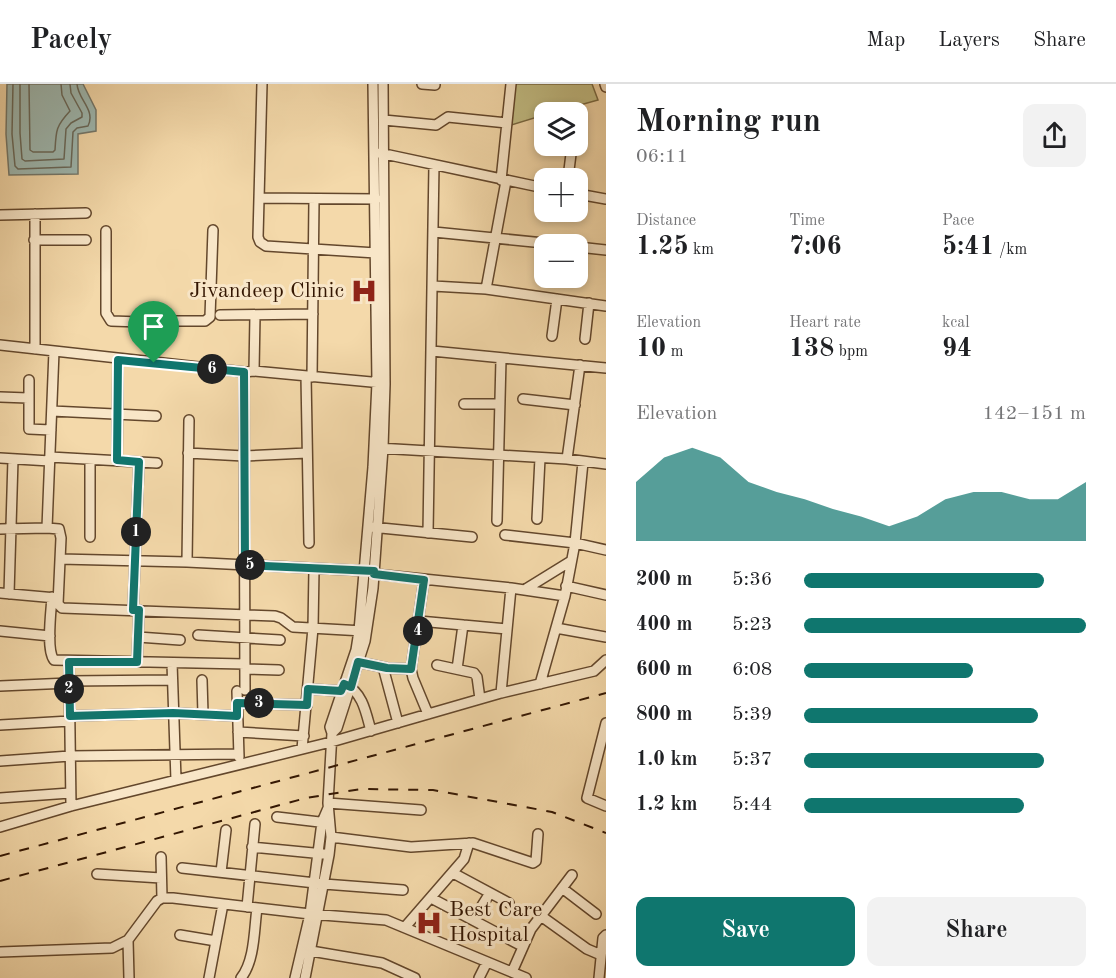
<!DOCTYPE html>
<html lang="en">
<head>
<meta charset="utf-8">
<style>
	:root { --surface:#fff; --page:#f2f2f2; --text:#202124; --muted:#757577; --line:#e0e0e0; --accent:#0f766e }
	body { margin:0; font-family:"Old Standard TT",serif; background:var(--page); color:var(--text); height:100vh; display:flex; flex-direction:column; font-size:22px; white-space:nowrap }
	* { box-sizing:border-box; margin:0 }
	p { font-size:20px; color:var(--muted) }
	.icon { flex:none; width:33px; height:33px; fill:none; stroke:currentColor; stroke-width:2; stroke-linecap:round; stroke-linejoin:round }
	.map { position:relative; flex:1; overflow:hidden }
	.sheet { display:flex; flex-direction:column; background:var(--surface); width:510px }
	.sheet>* { flex:none }
	.controls { position:absolute; left:534px; top:18px; display:grid; gap:12px }
	.controls a { display:grid; place-items:center; width:54px; height:54px; border-radius:12px; background:var(--surface); box-shadow:0 3px 9px #0003; font-size:30px }
	.pin { position:absolute; display:grid; place-items:center; width:51px; height:51px; color:#fff; margin:-62px -26px; border-radius:50% 50% 50% 0; rotate:-45deg; box-shadow:0 0 6px #0007 }
	.pin .icon { rotate:45deg }
	.km { position:absolute; width:30px; height:30px; margin:-15px; border-radius:50%; background:#222; color:#fff; font-size:16px; line-height:30px; text-align:center }
	.round { display:grid; place-items:center; flex:none; width:63px; height:63px; border-radius:12px; background:var(--page) }
	.headline { display:flex; align-items:center; justify-content:space-between; height:102px; padding:0 30px }
	h1 { font-size:33px; font-weight:600; line-height:45px }
	.figures { display:grid; grid-template-columns:repeat(3,1fr); gap:9px; height:102px; padding:6px 30px }
	.figures div { display:grid; align-content:center }
	.figures b { font-size:26px; font-weight:600 }
	.figures small { font-size:16px; font-weight:400 }
	.figures p { font-size:16px }
	.chart { height:168px; padding:12px 30px }
	.chart p { display:flex; justify-content:space-between }
	.chart svg { width:100%; height:108px; margin-top:6px; fill:var(--accent); opacity:.7 }
	.button { display:flex; gap:12px; margin-top:auto; padding:12px 30px }
	.button a { flex:1; height:69px; border-radius:12px; background:var(--accent); color:#fff; font-size:24px; font-weight:600; line-height:69px; text-align:center }
	.button a+a { background:var(--page); color:var(--text) }
	ul { padding:0 30px; list-style:none; font-size:20px }
	li { display:grid; grid-template-columns:96px 72px 1fr; align-items:center; height:45px }
	li i { height:15px; border-radius:8px; background:var(--accent) }
	header { display:flex; align-items:center; gap:36px; box-sizing:border-box; height:84px; padding:0 30px; background:var(--surface); border-bottom:2px solid var(--line) }
	header strong { font-size:28px }
	nav { display:flex; gap:33px; margin-inline-start:auto; font-size:21px }
	main { display:flex; flex:1; min-height:0 }
	.map>svg:first-child { display:block }
	.green { fill:#c2bd84; stroke:#7a6a43; stroke-width:1.5 }
	.water { fill:#9eb9b2; stroke:#73786c; stroke-width:1.5 }
	.lines { fill:none; stroke-linecap:round; stroke-linejoin:round }
	.shore { stroke:#68685a; stroke-width:1.5 }
	.minor-casing { stroke:#63472c; stroke-width:12 }
	.minor { stroke:#f8e6c8; stroke-width:9 }
	.rail { stroke:#331602; stroke-width:2; stroke-dasharray:10 10; stroke-linecap:butt }
	.route-casing { stroke:#fff; stroke-width:12 }
	.route { stroke:#0f766e; stroke-width:8 }
	.labels { text-anchor:middle; dominant-baseline:central; stroke-width:6; stroke-linejoin:round; paint-order:stroke }
	.poi-label { font-size:22px; fill:#331602; stroke:#f8e6c8; text-anchor:end }
</style>
</head>
<body>
<header>
<strong>Pacely</strong>
<nav><a>Map</a><a>Layers</a><a>Share</a></nav>
</header>
<main>
<div class="map">
<svg width="606" height="894" viewBox="0 0 606 894">
	<rect width="100%" height="100%" fill="#f4d9aa"/>
	<filter id="stains"><feTurbulence type="fractalNoise" baseFrequency=".00333" numOctaves="4"/><feColorMatrix values="0 0 0 0 .2 0 0 0 0 .09 0 0 0 0 .02 0 0 0 .5 -.17"/></filter>
	<radialGradient id="worn" r=".72"><stop offset=".6" stop-color="#630" stop-opacity="0"/><stop offset="1" stop-color="#630" stop-opacity=".3"/></radialGradient>
	<!-- green -->
	<path class="green" d="M514,0H592L598,16L555,28H544V31L508,42Z"/>
	<!-- water -->
	<path class="water" d="M7,0H83L96,26V47L78,50V90L9,91L6,50Z"/>
	<g class="lines">
		<!-- shore -->
		<path class="shore" d="M13,0L12,50L15,82L18,85L71,83L73,48L77,44L88,42C96,26 78,16 77,0
			M20,0V49L22,75L25,77L64,75L66,45L71,39L82,33V29L71,9L70,0
			M29,0L30,66L33,68H53L55,66C56,46 56,42 70,27L62,11L61,0"/>
		<!-- minor casing -->
		<g class="minor-casing">
			<path id="minor" d="M262,0L258,153L260,158L266,162L376,169
				M422,0L435,1
				M605,0L606,3
				M384,36L436,41L448,33L507,39
				M380,69L544,104
				M568,94L572,62
				M501,96L511,0
				M578,110L606,115
				M260,114L376,115
				M35,130V265
				M0,131L86,129
				M106,147V229L111,237L141,238
				M434,148L554,160
				M34,156H86
				M578,163L606,166
				M433,202L486,205L606,222
				M486,205L506,97
				M220,231L313,230
				M139 246a15 15 0 1 1 30 0a15 15 0 1 1-30 0Z
				M166,237H205L210,233L213,146
				M552,252L557,215
				M585,255L589,219
				M0,261L244,288L254,287L382,299
				M432,267L606,284
				M254,287L255,231
				M244,288L245,606
				M306,292L309,459
				M312,293L314,116
				M29,296V345L51,346
				M0,313L28,314
				M523,315L575,321
				M464,320H500
				M52,327L156,332
				M378,364L567,375L606,380
				M188,369L244,372L307,369
				M50,373L157,379
				M0,374L50,377
				M567,375L580,281
				M117,377L118,276
				M537,435L540,374
				M497,437L501,275
				M371,443L472,453
				M47,444L54,267
				M0,445L47,444L59,445L61,454L58,520L62,524L275,532L281,534L293,543L363,547
				M428,449L434,81
				M505,451L575,459L606,466
				M90,453V376
				M60,475L187,478L370,487
				M187,478L189,336
				M374,490L511,504L565,512
				M424,496L411,585L413,594L428,630
				M566,502L606,511
				M524,506L571,477
				M0,509L56,514
				M9,510L13,375
				M52,513C51,528 46,566 54,576L245,580
				M133,526L139,378
				M419,537L507,545
				M556,544L606,553
				M0,547L50,552
				M198,551L280,556
				M138,553L180,556
				M69,578L71,722
				M137,578L139,526
				M358,578L387,584L411,585
				M172,579L176,696
				M437,581L474,589L477,593L480,615
				M383,583L398,639
				M245,585L279,586
				M457,585L463,541
				M202,596L203,630
				M69,597L172,596
				M540,600L565,512L575,459L583,378
				M346,601C363,609 366,629 371,647
				M0,602L69,599
				M308,605L341,607
				M237,607L239,673
				M501,609L511,504
				M237,619L307,621
				M70,632L173,629L237,632
				M606,639L587,714L606,722
				M0,641L70,637
				M238,648L304,652
				M332,649L337,644L365,557L373,504L383,364L385,300L383,0
				M302,665L313,544L314,485
				M0,677L70,672L239,670
				M0,714L70,709
				M328,719L421,726
				M277,733L328,739
				M0,743L71,722L331,658L501,609L594,587L606,576
				M331,753L411,763L473,759L533,779L536,777L538,750
				M252,763L324,770
				M161,773L162,814
				M182,784L324,800L403,806
				M221,788L226,746
				M453,789L509,819
				M97,790L161,794
				M562,804L596,830
				M431,814L522,862
				M247,823L255,740
				M541,832L587,865L601,871
				M473,836L490,809
				M405,843L464,775L469,759
				M180,851L216,857
				M128,856L129,894
				M311,867L382,879L415,894
				M0,868L112,864L128,856L157,817L162,814H173L310,830L386,836L526,894
				M512,888L531,845L572,791
				M209,894L223,820
				M241,894C255,876 254,846 257,824
				M295,894L310,830L322,738L328,724
				M305,894L329,771L331,753L328,719L332,649L330,643L356,566L359,547L373,383L377,299L373,0
				M479,894L487,878
				M599,894L603,854L606,851"/>
		</g>
		<!-- minor -->
		<use href="#minor" class="minor"/>
		<!-- rail -->
		<path class="rail" d="M0,772L606,609
			M0,797L306,714L361,705L433,706L552,728L606,749"/>
	</g>
	<g class="lines">
		<!-- route casing -->
		<g class="route-casing">
			<path id="route" d="M118,276L244,288L245,481L374,487V490L424,496L411,585L387,584L358,578L351,603L344,600L341,607L308,605L307,621L237,619V632L173,629L70,632L69,578H137L139,526H133L139,378L117,376Z"/>
		</g>
		<!-- route -->
		<use href="#route" class="route"/>
	</g>
	<!-- icons -->
	<defs>
		<g id="hospital-bare" transform="scale(2.07)"><path d="M-5-5h3v3.5h4V-5h3V5h-3V1.5h-4V5h-3Z" fill="#8f2418" stroke="#f8e6c8" stroke-width="2.5" paint-order="stroke"/></g>
	</defs>
	<g fill-rule="evenodd">
		<use href="#hospital-bare" x="364" y="207"/>
		<use href="#hospital-bare" x="429" y="839"/>
	</g>
	<g class="labels">
		<!-- poi labels -->
		<g class="poi-label">
			<text x="344" y="207">Jivandeep Clinic</text>
			<text x="449" y="826" text-anchor="start">Best Care<tspan x="449" dy="25">Hospital</tspan></text>
		</g>
	</g>
	<rect width="100%" height="100%" filter="url(#stains)"/>
	<rect width="100%" height="100%" fill="url(#worn)"/>
</svg>
<div class="controls">
<a><svg class="icon" aria-label="layers" viewBox="0 0 24 24"><path d="M12 4l9 5-9 5-9-5zM3 14l9 5 9-5"/></svg></a>
<a>+</a>
<a>−</a>
</div>
<div class="pin" style="left:154px;top:279px;background:#1e9e55"><svg class="icon" aria-label="arrive" viewBox="0 0 24 24"><path d="M6 21V4h12l-3 4 3 4H6"/></svg></div>
<b class="km" style="left:136px;top:448px">1</b>
<b class="km" style="left:69px;top:605px">2</b>
<b class="km" style="left:259px;top:619px">3</b>
<b class="km" style="left:418px;top:547px">4</b>
<b class="km" style="left:250px;top:481px">5</b>
<b class="km" style="left:212px;top:285px">6</b>
</div>
<section class="sheet">
<div class="headline"><div><h1>Morning run</h1><p>06:11</p></div><a class="round"><svg class="icon" aria-label="share" viewBox="0 0 24 24"><path d="M12 15V3M7 8l5-5 5 5M5 13v7h14v-7"/></svg></a></div>
<div class="figures">
<div><p>Distance</p><b>1.25<small> km</small></b></div>
<div><p>Time</p><b>7:06</b></div>
<div><p>Pace</p><b>5:41<small> /km</small></b></div>
</div>
<div class="figures">
<div><p>Elevation</p><b>10<small> m</small></b></div>
<div><p>Heart rate</p><b>138<small> bpm</small></b></div>
<div><p>kcal</p><b>94</b></div>
</div>
<div class="chart"><p><span>Elevation</span>142–151 m</p>
<svg viewBox="0 0 160 44" preserveAspectRatio="none"><path d="M0 44V20L10 10L20 6L30 10L40 20L50 24L60 27L70 31L80 34L90 38L100 34L110 27L120 24L130 24L140 27L150 27L160 20V44z"/></svg>
</div>
<ul>
<li><b>200 m</b>5:36<i style="width:85%"></i></li>
<li><b>400 m</b>5:23<i style="width:100%"></i></li>
<li><b>600 m</b>6:08<i style="width:60%"></i></li>
<li><b>800 m</b>5:39<i style="width:83%"></i></li>
<li><b>1.0 km</b>5:37<i style="width:85%"></i></li>
<li><b>1.2 km</b>5:44<i style="width:78%"></i></li>
</ul>
<div class="button"><a>Save</a><a>Share</a></div>
</section>
</main>
</body>
</html>
